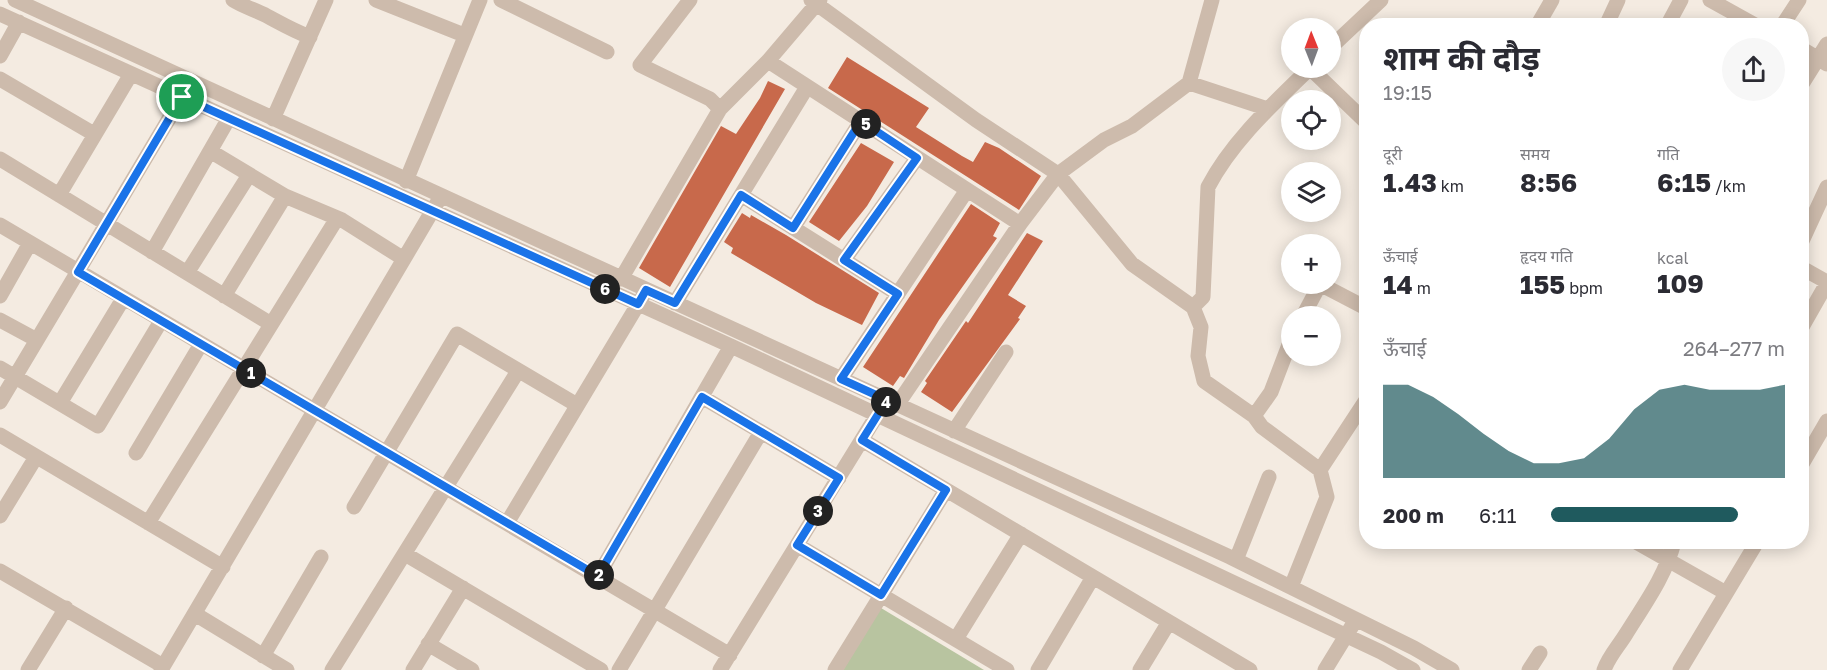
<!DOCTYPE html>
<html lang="hi">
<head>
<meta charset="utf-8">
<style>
	:root { --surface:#fff; --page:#f7f7f7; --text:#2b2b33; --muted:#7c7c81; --accent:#1f5a5e }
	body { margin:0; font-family:"Golos Text","Noto Sans Devanagari",sans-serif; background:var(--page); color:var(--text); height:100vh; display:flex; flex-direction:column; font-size:22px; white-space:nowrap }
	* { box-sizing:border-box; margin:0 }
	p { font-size:20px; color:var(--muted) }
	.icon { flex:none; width:33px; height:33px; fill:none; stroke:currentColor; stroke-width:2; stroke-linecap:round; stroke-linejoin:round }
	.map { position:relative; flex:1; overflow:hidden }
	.sheet { position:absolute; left:1359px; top:18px; width:450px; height:531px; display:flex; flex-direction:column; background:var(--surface); border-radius:24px; box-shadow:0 3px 15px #0003 }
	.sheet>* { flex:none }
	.needle { width:39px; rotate:359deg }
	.tools { position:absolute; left:1281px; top:18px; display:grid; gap:12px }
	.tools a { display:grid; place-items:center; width:60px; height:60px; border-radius:50%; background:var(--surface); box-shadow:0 3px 15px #0003; font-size:30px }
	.pin { position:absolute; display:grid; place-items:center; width:51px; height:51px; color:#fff; margin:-26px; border:3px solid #fff; border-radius:50%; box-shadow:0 2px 6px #0007 }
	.km { position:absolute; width:30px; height:30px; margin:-15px; border-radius:50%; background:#222; color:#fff; font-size:16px; line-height:30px; text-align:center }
	.round { display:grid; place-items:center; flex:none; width:63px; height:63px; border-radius:32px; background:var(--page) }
	.headline { display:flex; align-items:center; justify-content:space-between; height:102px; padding:0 24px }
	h1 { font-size:33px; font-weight:700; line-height:45px }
	.stats { display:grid; grid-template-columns:repeat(3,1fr); gap:9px; height:102px; padding:6px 24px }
	.stats div { display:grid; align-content:center }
	.stats b { font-size:26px; font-weight:700 }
	.stats small { font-size:16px; font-weight:400 }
	.stats p { font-size:16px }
	.chart { height:168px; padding:12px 24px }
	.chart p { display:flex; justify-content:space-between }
	.chart svg { width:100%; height:108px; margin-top:6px; fill:var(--accent); opacity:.7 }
	ul { padding:0 24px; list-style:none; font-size:20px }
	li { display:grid; grid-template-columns:96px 72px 1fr; align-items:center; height:45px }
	li i { height:15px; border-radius:8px; background:var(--accent) }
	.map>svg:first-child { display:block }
	.green { fill:#b8c4a0 }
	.building { fill:#c8694b }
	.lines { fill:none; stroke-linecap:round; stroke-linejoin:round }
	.minor { stroke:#cdbbac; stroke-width:15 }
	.route-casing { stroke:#fff; stroke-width:12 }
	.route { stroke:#1a73e8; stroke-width:8 }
</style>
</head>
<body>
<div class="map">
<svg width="1827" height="670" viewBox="0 0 1827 670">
	<rect width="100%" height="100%" fill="#f4ebe1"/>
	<!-- green -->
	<path class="green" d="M881,608L984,670H843Z"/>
	<!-- building -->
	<path class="building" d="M847,57L929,108L916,127L962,156L973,162L985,142L999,148L1041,176L1019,210L828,88Z
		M768,81L785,89L670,287L639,268L721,126L736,134L760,98Z
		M861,143L894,162L867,206L839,241L809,222Z
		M971,204L1000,223L993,236L997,238L939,320L904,378L900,376L893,386L863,367Z
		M742,213L750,218L751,215L786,235L879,293L862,325L816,303L731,253L733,248L724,242Z
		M1027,233L1043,241L1008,295L1026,306L1018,318L1020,319L952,412L921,392L927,383L925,381L966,321L968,323Z"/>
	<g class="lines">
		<!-- minor -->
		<path class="minor" d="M15,0L1230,557L1414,648L1452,670
			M233,0C244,7 256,10 267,16C282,24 294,31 310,37
			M376,0L464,35
			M501,0L607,52
			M811,0L976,120L1058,174L1132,264L1193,307L1201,327L1198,356L1204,381L1254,416L1262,427L1320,470L1327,497L1291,587
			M1710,0L1757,26
			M0,14L731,346L1381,652L1413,670
			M1537,26L1552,0
			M1606,26L1618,0
			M1667,26L1681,0
			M1782,26L1799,0
			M1330,48L1381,0
			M1802,49L1827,64
			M0,56L19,22
			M768,61L1020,224
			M1310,68L1366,122
			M0,79L94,134
			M1189,83L1268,109
			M1802,84L1827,44
			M720,109L768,61L820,0
			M273,119L326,0
			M210,151L285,196L342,220L404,259
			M0,159L271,324
			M406,181L480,0
			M59,195L131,74
			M741,195L898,294
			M0,225L730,655
			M793,228L861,121
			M1802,241L1827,187
			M152,252L229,118
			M844,260L917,158
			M1802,268L1827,282
			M187,273L249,175
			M621,279L720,109L710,99L640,65L690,0
			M0,296L30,243
			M224,296L285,196
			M675,303L807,87
			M1193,307L1203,297L1208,187C1232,141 1274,103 1310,68
			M1303,316L1320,284L1366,308
			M0,320L37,340
			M1802,327L1827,283
			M0,368L98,426L161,321
			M841,379L967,190
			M702,397L839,478
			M0,402L182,97
			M60,403L123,299
			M897,405L1020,224L1058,174L1104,140L1132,126L1189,83L1212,0
			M1254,416L1271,392L1292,337
			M954,431L1006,352
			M0,435L223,567
			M862,440L1250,670
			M136,453L201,344
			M1802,464L1827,421
			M1320,470L1366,400
			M354,507L457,334L577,405
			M0,516L36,457
			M148,523L336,220
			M507,523L643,296
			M1636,542L1726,593
			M797,545L1007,670
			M405,554L601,670
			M1236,560L1269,477
			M0,571L163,666
			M598,576L731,346
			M195,614L287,670
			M956,639L1021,534
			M428,644L472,670
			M263,656L321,557
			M28,670L66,608
			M161,670L437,203
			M332,670L518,371
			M413,670L463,588
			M619,670L761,432
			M720,670L882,407
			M835,670L946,490
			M1038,670L1093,577
			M1140,670L1169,622
			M1325,670L1352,626
			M1529,670L1540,653
			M1604,670C1609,656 1618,647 1626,634C1644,605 1666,575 1674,542
			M1680,670L1757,542"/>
	</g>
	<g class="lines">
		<!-- route casing -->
		<g class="route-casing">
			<path id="route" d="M182,97L638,304L646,290L675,303L741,195L793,228L861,121L917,158L844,260L898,294L841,379L887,400L862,440L946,490L881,595L797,545L839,478L702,397L598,576L78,272Z"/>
		</g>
		<!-- route -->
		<use href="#route" class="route"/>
	</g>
</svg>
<div class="tools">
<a><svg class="needle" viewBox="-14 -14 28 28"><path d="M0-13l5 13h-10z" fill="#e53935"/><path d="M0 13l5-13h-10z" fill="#7c7c81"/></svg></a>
<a><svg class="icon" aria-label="locate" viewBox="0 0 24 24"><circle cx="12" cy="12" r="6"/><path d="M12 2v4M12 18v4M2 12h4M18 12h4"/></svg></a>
<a><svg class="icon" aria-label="layers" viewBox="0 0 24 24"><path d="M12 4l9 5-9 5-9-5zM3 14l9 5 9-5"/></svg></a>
<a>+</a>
<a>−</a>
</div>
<div class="pin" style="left:182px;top:97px;background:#1e9e55"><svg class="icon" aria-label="arrive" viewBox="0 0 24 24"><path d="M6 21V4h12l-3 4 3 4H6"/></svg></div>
<b class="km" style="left:251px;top:373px">1</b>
<b class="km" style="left:599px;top:575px">2</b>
<b class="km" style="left:818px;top:511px">3</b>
<b class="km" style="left:886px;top:402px">4</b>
<b class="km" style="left:866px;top:124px">5</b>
<b class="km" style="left:605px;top:289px">6</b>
<section class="sheet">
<div class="headline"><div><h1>शाम की दौड़</h1><p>19:15</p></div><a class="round"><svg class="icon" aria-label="share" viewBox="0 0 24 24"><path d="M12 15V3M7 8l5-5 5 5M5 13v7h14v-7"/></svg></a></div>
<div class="stats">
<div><p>दूरी</p><b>1.43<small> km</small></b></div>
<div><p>समय</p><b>8:56</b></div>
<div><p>गति</p><b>6:15<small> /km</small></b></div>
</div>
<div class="stats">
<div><p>ऊँचाई</p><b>14<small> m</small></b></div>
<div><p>हृदय गति</p><b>155<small> bpm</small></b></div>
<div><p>kcal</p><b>109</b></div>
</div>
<div class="chart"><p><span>ऊँचाई</span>264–277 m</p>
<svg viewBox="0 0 160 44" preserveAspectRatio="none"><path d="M0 44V6L10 6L20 11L30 18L40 26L50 33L60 38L70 38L80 36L90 28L100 16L110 8L120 6L130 8L140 8L150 8L160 6V44z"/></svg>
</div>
<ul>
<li><b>200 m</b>6:11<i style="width:80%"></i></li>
</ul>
</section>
</div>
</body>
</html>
